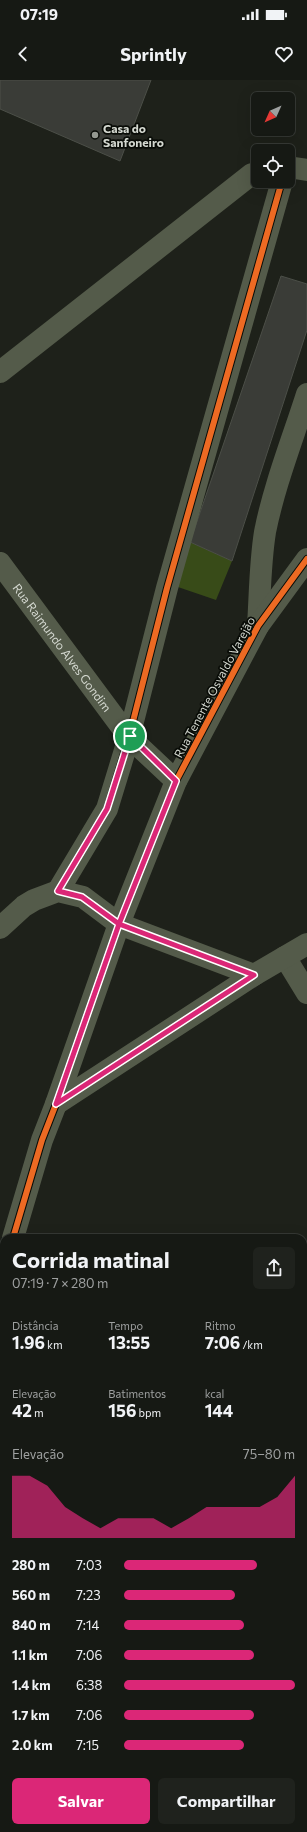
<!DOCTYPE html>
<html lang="pt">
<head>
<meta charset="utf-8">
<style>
	:root { --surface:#161914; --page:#1f221d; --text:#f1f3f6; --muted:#9ea0a0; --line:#353834; --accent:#db2777 }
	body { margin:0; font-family:Commissioner,sans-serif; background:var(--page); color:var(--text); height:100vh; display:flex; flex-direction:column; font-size:15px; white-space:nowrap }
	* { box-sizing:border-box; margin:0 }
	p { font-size:13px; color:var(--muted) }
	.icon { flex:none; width:22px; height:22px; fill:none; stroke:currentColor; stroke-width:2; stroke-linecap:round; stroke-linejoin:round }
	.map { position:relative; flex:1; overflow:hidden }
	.drawer { position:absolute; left:0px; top:1154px; width:307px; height:598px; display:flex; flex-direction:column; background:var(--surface); border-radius:12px 12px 0 0; box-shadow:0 4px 16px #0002,0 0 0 1px var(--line) }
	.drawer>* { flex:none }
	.needle { width:26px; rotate:225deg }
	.tools { position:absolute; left:251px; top:12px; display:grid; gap:8px }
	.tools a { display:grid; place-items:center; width:44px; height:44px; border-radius:6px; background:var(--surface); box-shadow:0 4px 16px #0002,0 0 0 1px var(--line); font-size:20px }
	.pin { position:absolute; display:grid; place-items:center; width:34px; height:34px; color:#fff; margin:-17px; border:2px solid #fff; border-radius:50%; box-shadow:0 1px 4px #0007 }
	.round { display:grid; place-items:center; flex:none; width:42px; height:42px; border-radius:6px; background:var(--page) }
	.headline { display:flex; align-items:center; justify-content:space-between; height:68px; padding:0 12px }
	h1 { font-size:22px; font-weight:700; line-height:30px }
	.stats { display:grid; grid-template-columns:repeat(3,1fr); gap:6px; height:68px; padding:4px 12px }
	.stats div { display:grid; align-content:center }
	.stats b { font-size:17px; font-weight:700 }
	.stats small { font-size:11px; font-weight:400 }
	.stats p { font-size:11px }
	.chart { height:112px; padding:8px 12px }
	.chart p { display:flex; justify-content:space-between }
	.chart svg { width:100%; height:72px; margin-top:4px; fill:var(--accent); opacity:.7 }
	.action { display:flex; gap:8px; margin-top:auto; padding:8px 12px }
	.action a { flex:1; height:46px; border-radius:6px; background:var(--accent); color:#fff; font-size:16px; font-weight:700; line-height:46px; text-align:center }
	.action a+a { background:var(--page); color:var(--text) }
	ul { padding:0 12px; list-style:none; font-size:13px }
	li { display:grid; grid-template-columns:64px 48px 1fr; align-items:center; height:30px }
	li i { height:10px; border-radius:5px; background:var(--accent) }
	.status { display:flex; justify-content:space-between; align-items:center; height:28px; padding:0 20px; background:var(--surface); direction:ltr }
	.status svg { height:11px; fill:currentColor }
	header { display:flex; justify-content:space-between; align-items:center; height:52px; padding:0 12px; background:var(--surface); font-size:18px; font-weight:700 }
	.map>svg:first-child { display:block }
	.green { fill:#384b18 }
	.building { fill:#3a3c37; stroke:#4c4f48 }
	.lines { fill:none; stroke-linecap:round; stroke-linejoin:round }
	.minor { stroke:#545b4a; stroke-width:22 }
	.major { stroke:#535b47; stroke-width:22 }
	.cycleway-casing { stroke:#090c07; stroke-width:8 }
	.cycleway { stroke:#ed6a23; stroke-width:6 }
	.route-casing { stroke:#fff; stroke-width:8 }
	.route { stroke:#db2777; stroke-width:5 }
	.poi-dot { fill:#949890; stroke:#090c07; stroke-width:1.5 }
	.labels { text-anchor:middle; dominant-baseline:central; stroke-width:3.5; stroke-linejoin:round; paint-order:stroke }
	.poi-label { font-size:12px; font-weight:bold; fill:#d4d8d0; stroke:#090c07; text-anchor:start }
	.street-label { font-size:12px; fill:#d4d8d0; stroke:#090c07 }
</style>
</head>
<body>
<div class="status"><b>07:19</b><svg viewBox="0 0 49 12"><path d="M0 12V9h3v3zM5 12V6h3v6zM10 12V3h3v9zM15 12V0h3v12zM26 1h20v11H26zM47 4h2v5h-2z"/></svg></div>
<header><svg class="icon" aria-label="back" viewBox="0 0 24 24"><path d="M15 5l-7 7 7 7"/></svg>Sprintly<svg class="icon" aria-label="heart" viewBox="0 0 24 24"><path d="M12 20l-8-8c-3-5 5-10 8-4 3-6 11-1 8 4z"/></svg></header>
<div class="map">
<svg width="307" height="1752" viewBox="0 0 307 1752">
	<rect width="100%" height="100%" fill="#1e211a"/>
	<!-- green -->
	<path class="green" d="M190,462L232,481L216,520L175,506Z"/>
	<!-- building -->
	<path class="building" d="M0,0H151L120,81L0,29Z
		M281,196L307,204V250L232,481L190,462Z
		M303,1276L307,1277V1342L303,1340Z
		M0,1407L4,1410V1491L0,1497Z"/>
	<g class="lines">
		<!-- minor -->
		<g class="minor">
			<path d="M288,87L307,90"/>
			<path d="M0,292L252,94L258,93"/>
			<path id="s1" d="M0,483L129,657L176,701"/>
			<path d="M258,546C260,515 260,483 265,452C274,406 293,358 307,314"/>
			<path d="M58,811L107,729L129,657L167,508L282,101"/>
			<path d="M0,848L24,826L34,820L58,811L83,817L119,844L254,895"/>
			<path d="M285,877L307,913"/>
			<path d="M56,1024L254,895L307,864"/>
			<path d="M13,1158L42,1060L56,1024L119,844L176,701L258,546L307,479"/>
			<path d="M0,1199L4,1186"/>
			<path d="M0,1606L4,1601"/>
			<path d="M0,1745L7,1752"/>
		</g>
		<!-- major -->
		<path class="major" d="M0,1235L4,1236
			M303,1241H307
			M0,1317L4,1294
			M0,1326L4,1348
			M303,1363L307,1364
			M0,1366L4,1369
			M303,1389L307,1390
			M303,1627L307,1632"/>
		<!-- cycleway casing -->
		<g class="cycleway-casing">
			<path id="cycleway" d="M58,811L107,729L129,657L167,508L282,101
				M13,1158L42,1060L56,1024L119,844L176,701L258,546L307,479"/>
		</g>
		<!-- cycleway -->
		<use href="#cycleway" class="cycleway"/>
	</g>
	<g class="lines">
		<!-- route casing -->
		<g class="route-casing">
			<path id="route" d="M130,656L107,729L58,811L82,817L119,844L56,1024L254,895L119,844L176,701L130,656"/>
		</g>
		<!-- route -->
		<use href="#route" class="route"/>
	</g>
	<!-- markers -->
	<circle class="poi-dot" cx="95" cy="55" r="4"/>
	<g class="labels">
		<!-- poi labels -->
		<g class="poi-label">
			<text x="103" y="48">Casa do<tspan x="103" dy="14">Sanfoneiro</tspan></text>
		</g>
		<!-- street labels -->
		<g class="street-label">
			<text stroke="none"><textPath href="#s1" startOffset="105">Rua Raimundo Alves Gondim</textPath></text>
			<text transform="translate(214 607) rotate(-62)">Rua Tenente Osvaldo Varejão</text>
		</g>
	</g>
</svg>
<div class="tools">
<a><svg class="needle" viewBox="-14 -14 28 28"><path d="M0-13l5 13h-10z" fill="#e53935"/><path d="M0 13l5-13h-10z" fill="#9ea0a0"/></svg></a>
<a><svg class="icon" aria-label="locate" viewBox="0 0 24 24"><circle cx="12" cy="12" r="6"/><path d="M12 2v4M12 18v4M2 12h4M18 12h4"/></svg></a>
</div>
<div class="pin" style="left:130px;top:656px;background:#1e9e55"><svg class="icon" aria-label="arrive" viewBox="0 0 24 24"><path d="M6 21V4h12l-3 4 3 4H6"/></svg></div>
<section class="drawer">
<div class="headline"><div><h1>Corrida matinal</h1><p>07:19 · 7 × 280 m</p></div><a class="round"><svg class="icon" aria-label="share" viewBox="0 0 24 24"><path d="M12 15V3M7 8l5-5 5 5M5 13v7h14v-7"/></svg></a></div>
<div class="stats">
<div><p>Distância</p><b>1.96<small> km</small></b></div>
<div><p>Tempo</p><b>13:55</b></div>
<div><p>Ritmo</p><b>7:06<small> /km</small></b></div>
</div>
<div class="stats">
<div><p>Elevação</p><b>42<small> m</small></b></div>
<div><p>Batimentos</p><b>156<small> bpm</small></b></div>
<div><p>kcal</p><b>144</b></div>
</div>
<div class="chart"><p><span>Elevação</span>75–80 m</p>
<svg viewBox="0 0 160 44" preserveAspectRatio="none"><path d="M0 44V6L10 6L20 12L30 25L40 32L50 38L60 32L70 32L80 32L90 38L100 32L110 25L120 25L130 25L140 25L150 19L160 6V44z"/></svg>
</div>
<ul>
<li><b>280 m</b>7:03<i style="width:78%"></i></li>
<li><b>560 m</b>7:23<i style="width:65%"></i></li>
<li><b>840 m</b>7:14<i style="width:70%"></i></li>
<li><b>1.1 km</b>7:06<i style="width:76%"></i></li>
<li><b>1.4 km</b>6:38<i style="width:100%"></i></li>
<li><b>1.7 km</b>7:06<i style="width:76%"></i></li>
<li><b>2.0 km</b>7:15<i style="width:70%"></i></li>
</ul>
<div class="action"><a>Salvar</a><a>Compartilhar</a></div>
</section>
</div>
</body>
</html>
